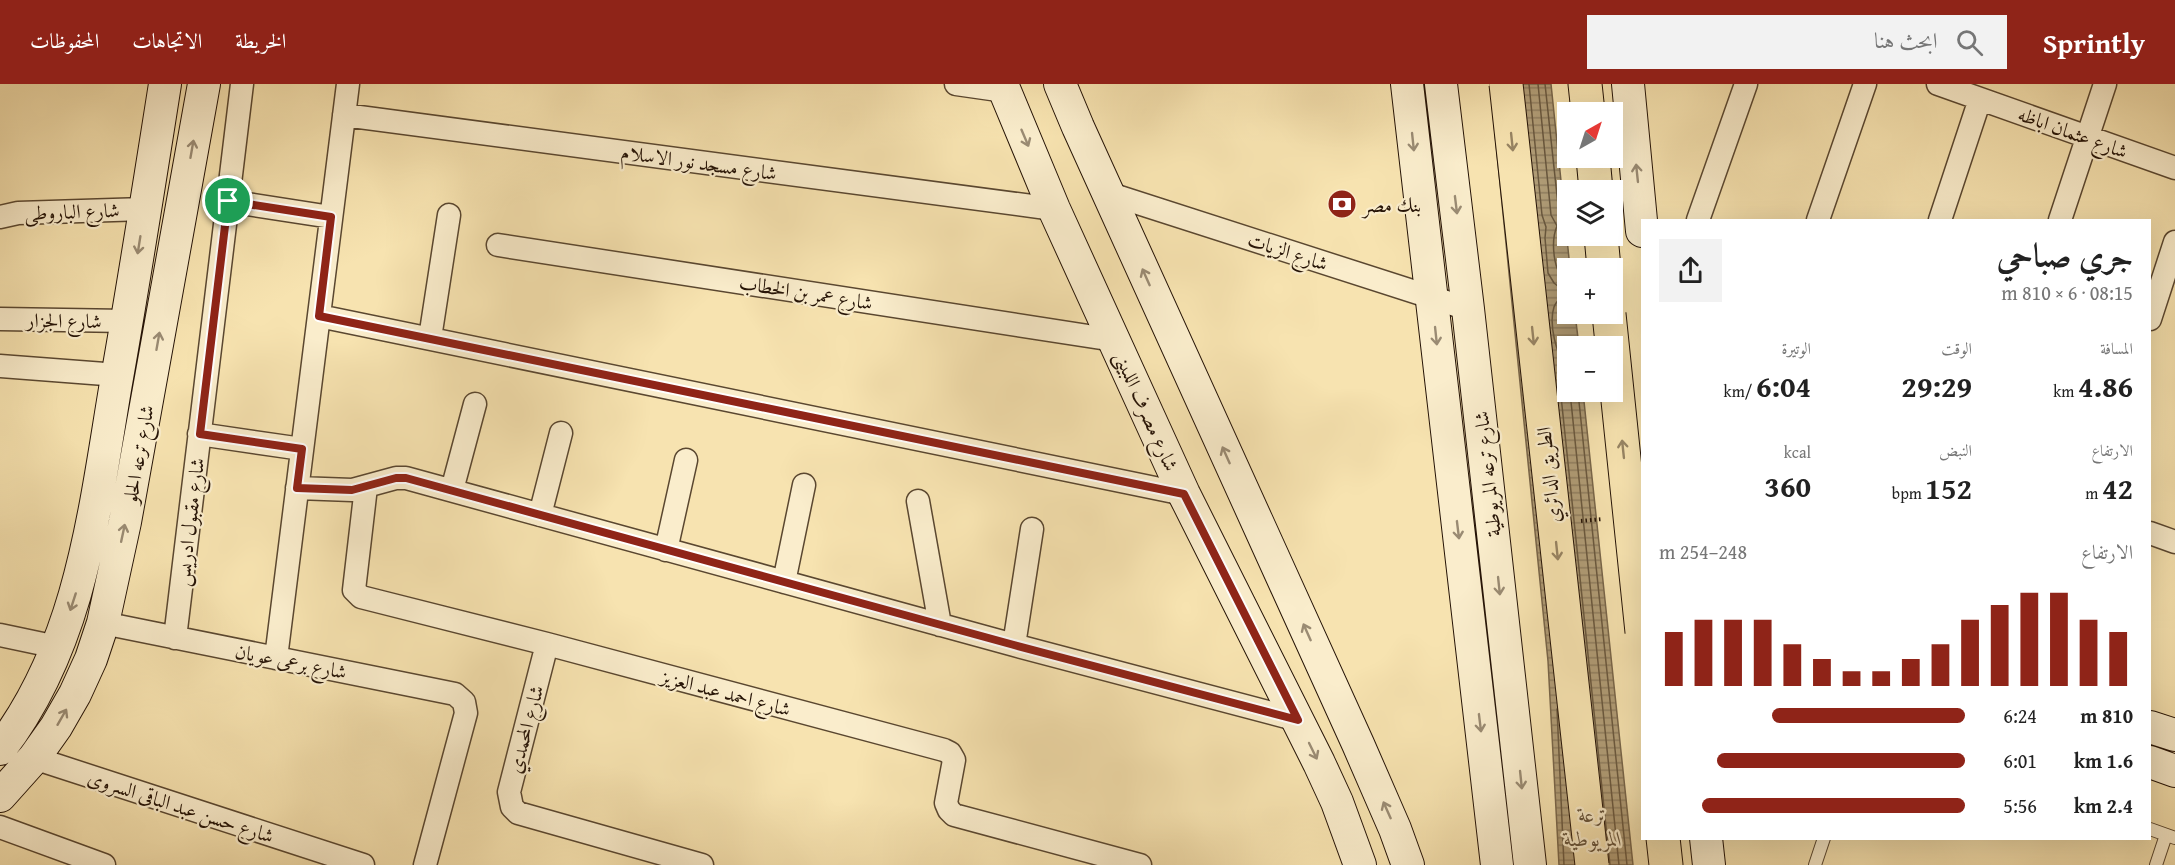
<!DOCTYPE html>
<html lang="ar">
<head>
<meta charset="utf-8">
<style>
	:root { --surface:#fff; --page:#f2f2f2; --text:#222; --muted:#767676; --accent:#8f2418 }
	body { margin:0; font-family:"Gentium Book Plus",Amiri,serif; background:var(--page); color:var(--text); direction:rtl; height:100vh; display:flex; flex-direction:column; font-size:22px; white-space:nowrap }
	* { box-sizing:border-box; margin:0 }
	p { font-size:20px; color:var(--muted) }
	.icon { flex:none; width:33px; height:33px; fill:none; stroke:currentColor; stroke-width:2; stroke-linecap:round; stroke-linejoin:round }
	.map { position:relative; flex:1; overflow:hidden; direction:ltr }
	.side { position:absolute; left:1641px; top:135px; width:510px; height:621px; display:flex; flex-direction:column; background:var(--surface); border-radius:0px; box-shadow:0 6px 24px #0002; direction:rtl }
	.side>* { flex:none }
	.needle { width:39px; rotate:39deg }
	.controls { position:absolute; left:1557px; top:18px; display:grid; gap:12px }
	.controls a { display:grid; place-items:center; width:66px; height:66px; border-radius:0px; background:var(--surface); box-shadow:0 6px 24px #0002; font-size:30px }
	.pin { position:absolute; display:grid; place-items:center; width:51px; height:51px; color:#fff; margin:-26px; border:3px solid #fff; border-radius:50%; box-shadow:0 2px 6px #0007 }
	.round { display:grid; place-items:center; flex:none; width:63px; height:63px; border-radius:0px; background:var(--page) }
	.overview { display:flex; align-items:center; justify-content:space-between; height:102px; padding:0 18px }
	h1 { font-size:33px; font-weight:700; line-height:45px }
	.stats { display:grid; grid-template-columns:repeat(3,1fr); gap:9px; height:102px; padding:6px 18px }
	.stats div { display:grid; align-content:center }
	.stats b { font-size:30px; font-weight:700 }
	.stats small { font-size:16px; font-weight:400 }
	.stats p { font-size:16px }
	.chart { height:168px; padding:12px 18px }
	.chart p { display:flex; justify-content:space-between }
	.chart svg { width:100%; height:108px; margin-top:6px; stroke:var(--accent); stroke-width:6 }
	ul { padding:0 18px; list-style:none; font-size:20px }
	li { display:grid; grid-template-columns:96px 72px 1fr; align-items:center; height:45px }
	li i { height:15px; border-radius:8px; background:var(--accent) }
	header { display:flex; align-items:center; gap:36px; box-sizing:border-box; height:84px; padding:0 30px; background:var(--accent); color:#fff }
	header strong { font-size:28px }
	nav { display:flex; gap:33px; margin-inline-start:auto; font-size:21px }
	.search { width:420px; height:54px; background:var(--page); display:flex; align-items:center; gap:15px; box-sizing:border-box; padding:0 21px; border-radius:0px; color:var(--muted); font-size:22px }
	.map>svg:first-child { display:block }
	.water { fill:url(#water-rules); stroke:#786549; stroke-width:1.5 }
	.lines { fill:none; stroke-linecap:round; stroke-linejoin:round }
	.shore { stroke:#6a583e; stroke-width:1.5 }
	.lane-casing { stroke:#5a4730; stroke-width:14 }
	.street-casing { stroke:#5a4730; stroke-width:25 }
	.secondary-casing { stroke:#251306; stroke-width:34 }
	.highway-casing { stroke:#251306; stroke-width:35 }
	.path { stroke:#251306; stroke-width:4; stroke-dasharray:1.5 3; stroke-linecap:butt }
	.lane { stroke:#faedcc; stroke-width:12 }
	.street { stroke:#faedcc; stroke-width:22 }
	.secondary { stroke:#faedcc; stroke-width:32 }
	.highway { stroke:#f7e3b0; stroke-width:33 }
	.highway-bridge-casing { stroke:#251306; stroke-width:35; stroke-linecap:butt }
	.highway-bridge { stroke:#f7e3b0; stroke-width:33 }
	.oneway { stroke:#9a8b73 }
	.oneway2 { stroke:#988564 }
	.route-casing { stroke:#fff; stroke-width:12 }
	.route { stroke:#8f2418; stroke-width:8 }
	.labels { text-anchor:middle; dominant-baseline:central; stroke-width:4.5; stroke-linejoin:round; paint-order:stroke }
	.street-label { font-size:20px; fill:#251306; stroke:#faedcc }
	.poi-label { font-size:20px; fill:#251306; stroke:#faedcc; text-anchor:start }
	.water-label { font-size:21px; font-style:italic; fill:#645138; stroke:#faedcc }
</style>
</head>
<body>
<header>
<strong>Sprintly</strong>
<div class="search"><svg class="icon" aria-label="search" viewBox="0 0 24 24"><circle cx="10" cy="10" r="6"/><path d="M15 15l6 6"/></svg>ابحث هنا</div>
<nav><a>الخريطة</a><a>الاتجاهات</a><a>المحفوظات</a></nav>
</header>
<div class="map">
<svg width="2175" height="781" viewBox="0 0 2175 781">
	<defs>
		<pattern id="water-rules" width="6" height="5" patternUnits="userSpaceOnUse" patternTransform="scale(1.5)"><rect width="6" height="5" fill="#b09c76"/><path d="M0 2.5h6" fill="none" stroke="#8f7e5f"/></pattern>
	</defs>
	<rect width="100%" height="100%" fill="#f7e3b0"/>
	<filter id="stains"><feTurbulence type="fractalNoise" baseFrequency=".00333" numOctaves="4"/><feColorMatrix values="0 0 0 0 .2 0 0 0 0 .09 0 0 0 0 .02 0 0 0 .5 -.17"/></filter>
	<radialGradient id="worn" r=".72"><stop offset=".6" stop-color="#630" stop-opacity="0"/><stop offset="1" stop-color="#630" stop-opacity=".3"/></radialGradient>
	<!-- water -->
	<path class="water" d="M1490,0H1551L1570,184H1568V230H1575L1579,262H1568V308H1583L1633,781H1559L1548,577Z"/>
	<g class="lines">
		<!-- shore -->
		<path class="shore" d="M1529,0L1542,131L1546,143L1545,154L1548,189L1554,199L1565,208C1562,213 1556,217 1554,223C1549,238 1555,272 1568,282
			M1538,0L1551,131L1557,142C1551,156 1552,190 1568,197
			M1545,0L1559,130L1562,135L1568,136
			M1568,292L1562,301L1561,312L1610,781
			M1570,308L1619,781
			M1578,308L1627,781
			M1557,625L1564,781"/>
		<!-- lane casing -->
		<g class="lane-casing">
			<path id="lane" d="M2150,745L2175,754
				M1815,781L1824,754
				M2156,781L2166,751"/>
		</g>
		<!-- street casing -->
		<g class="street-casing">
			<path id="street" d="M956,0L1005,7
				M1938,0L2175,84
				M344,31L1054,125
				M1107,109L1468,225
				M228,117L331,133
				M0,133L18,129L145,125
				M1698,136L1746,0
				M1818,136L1865,0
				M1940,136L1980,15
				M2060,136L2105,0
				M498,161L1114,256
				M319,232L1184,410
				M0,235L127,237
				M2150,235L2175,158
				M430,254L449,131
				M0,282L118,291
				M199,350L302,365
				M366,403L354,506L361,513L547,560L944,666L950,669L954,676L946,719L949,726L954,731L1140,781
				M297,404L352,406L396,394H406L1014,561L1298,636
				M452,406L475,320
				M918,417L940,541
				M540,431L561,349
				M2150,449L2175,458
				M666,466L686,376
				M784,498L804,401
				M103,539L455,610L464,618L466,629L425,781
				M0,551L57,563
				M175,554L242,0
				M547,560L509,708L512,723L518,729L702,781
				M1014,561L1032,445
				M276,574L348,0
				M34,674L363,781
				M0,743L104,781"/>
		</g>
		<!-- secondary casing -->
		<g class="secondary-casing">
			<path id="secondary" d="M1002,0L1054,125L1184,410L1319,679L1337,718L1360,781
				M1060,0L1078,43L1358,660L1395,745L1408,781
				M1407,0L1497,781
				M1441,0L1468,225L1530,781
				M1628,0L1642,147
				M2150,643L2175,651
				M0,665C80,561 94,431 115,305C133,204 149,102 165,0
				M2150,678L2175,687
				M0,712L34,674L56,643L75,610L91,575L103,539L125,438L204,0
				M1706,754L1709,781"/>
		</g>
		<!-- highway casing -->
		<g class="highway-casing">
			<path id="highway" d="M1585,0L1588,28
				M1593,74L1596,106
				M1601,152L1604,184
				M1663,754L1666,781"/>
		</g>
		<!-- path -->
		<path class="path" d="M1581,437L1603,435"/>
		<!-- lane -->
		<use href="#lane" class="lane"/>
		<!-- street -->
		<use href="#street" class="street"/>
		<!-- secondary -->
		<use href="#secondary" class="secondary"/>
		<!-- highway -->
		<use href="#highway" class="highway"/>
		<!-- highway-bridge casing -->
		<g class="highway-bridge-casing">
			<path id="highway-bridge" d="M1506,0L1592,781
				M1609,230L1642,548"/>
		</g>
		<!-- highway-bridge -->
		<use href="#highway-bridge" class="highway-bridge"/>
	</g>
	<!-- one-way arrows -->
	<defs><path id="oneway-shaft" d="M-6 0H5M1.5-3L5.5 0L1.5 3" fill="none" stroke-width="1.6" stroke-linecap="round" stroke-linejoin="round" transform="scale(1.5)"/></defs>
	<g class="oneway">
		<use href="#oneway-shaft" transform="translate(1025 54) rotate(67)"/>
		<use href="#oneway-shaft" transform="translate(1413 58) rotate(84)"/>
		<use href="#oneway-shaft" transform="translate(192 65) rotate(-80)"/>
		<use href="#oneway-shaft" transform="translate(1637 89) rotate(-96)"/>
		<use href="#oneway-shaft" transform="translate(1456 121) rotate(83)"/>
		<use href="#oneway-shaft" transform="translate(139 161) rotate(99)"/>
		<use href="#oneway-shaft" transform="translate(1146 193) rotate(-114)"/>
		<use href="#oneway-shaft" transform="translate(1436 252) rotate(84)"/>
		<use href="#oneway-shaft" transform="translate(158 257) rotate(-80)"/>
		<use href="#oneway-shaft" transform="translate(1226 371) rotate(-114)"/>
		<use href="#oneway-shaft" transform="translate(1458 446) rotate(83)"/>
		<use href="#oneway-shaft" transform="translate(123 449) rotate(-78)"/>
		<use href="#oneway-shaft" transform="translate(1499 502) rotate(84)"/>
		<use href="#oneway-shaft" transform="translate(73 518) rotate(108)"/>
		<use href="#oneway-shaft" transform="translate(1307 548) rotate(-114)"/>
		<use href="#oneway-shaft" transform="translate(62 633) rotate(-60)"/>
		<use href="#oneway-shaft" transform="translate(1480 639) rotate(83)"/>
		<use href="#oneway-shaft" transform="translate(1313 667) rotate(64)"/>
		<use href="#oneway-shaft" transform="translate(1521 696) rotate(84)"/>
		<use href="#oneway-shaft" transform="translate(1387 726) rotate(-114)"/>
	</g>
	<g class="oneway2">
		<use href="#oneway-shaft" transform="translate(1512 58) rotate(84)"/>
		<use href="#oneway-shaft" transform="translate(1533 252) rotate(84)"/>
		<use href="#oneway-shaft" transform="translate(1623 365) rotate(-96)"/>
		<use href="#oneway-shaft" transform="translate(1557 467) rotate(84)"/>
	</g>
	<g class="lines">
		<!-- route casing -->
		<g class="route-casing">
			<path id="route" d="M228,117L331,133L319,232L1184,410L1298,636L1014,561L406,394H396L352,406L297,404L302,365L200,350Z"/>
		</g>
		<!-- route -->
		<use href="#route" class="route"/>
	</g>
	<!-- icons -->
	<defs>
		<g id="bank-disc" transform="scale(1.5)"><circle r="9.5" fill="#8f2418" stroke="#faedcc"/><path d="M-6-4H6V4H-6ZM0-2.3a2.3 2.3 0 1 0 0 4.6a2.3 2.3 0 1 0 0-4.6Z" fill="#fff"/></g>
	</defs>
	<g fill-rule="evenodd">
		<use href="#bank-disc" x="1342" y="120"/>
	</g>
	<g class="labels">
		<!-- street labels -->
		<g class="street-label">
			<text transform="translate(2073 48) rotate(20)">شارع عثمان اباظه</text>
			<text transform="translate(699 78) rotate(8)">شارع مسجد نور الاسلام</text>
			<text transform="translate(72 127) rotate(-2)">شارع الباروطى</text>
			<text transform="translate(1288 167) rotate(18)">شارع الزيات</text>
			<text transform="translate(806 208) rotate(9)">شارع عمر بن الخطاب</text>
			<text transform="translate(64 236) rotate(1)">شارع الجزار</text>
			<text transform="translate(1147 327) rotate(66)">شارع مصرف اللبينى</text>
			<text transform="translate(138 370) rotate(-80)">شارع ترعه الحلو</text>
			<text transform="translate(1487 390) rotate(-96)">شارع ترعه المريوطية</text>
			<text transform="translate(1548 391) rotate(-96)">الطريق الدائري</text>
			<text transform="translate(189 438) rotate(-83)">شارع مقبول ادريس</text>
			<text transform="translate(291 577) rotate(11)">شارع برعى عويان</text>
			<text transform="translate(726 608) rotate(15)">شارع احمد عبد العزيز</text>
			<text transform="translate(525 645) rotate(-75)">شارع المحمدي</text>
			<text transform="translate(181 722) rotate(18)">شارع حسن عبد الباقى السروى</text>
		</g>
		<!-- poi labels -->
		<g class="poi-label">
			<text x="1363" y="120">بنك مصر</text>
		</g>
		<!-- water labels -->
		<g class="water-label">
			<text x="1593" y="730">ترعة<tspan x="1593" dy="24">المريوطية</tspan></text>
		</g>
	</g>
	<rect width="100%" height="100%" filter="url(#stains)"/>
	<rect width="100%" height="100%" fill="url(#worn)"/>
</svg>
<div class="controls">
<a><svg class="needle" viewBox="-14 -14 28 28"><path d="M0-13l5 13h-10z" fill="#e53935"/><path d="M0 13l5-13h-10z" fill="#767676"/></svg></a>
<a><svg class="icon" aria-label="layers" viewBox="0 0 24 24"><path d="M12 4l9 5-9 5-9-5zM3 14l9 5 9-5"/></svg></a>
<a>+</a>
<a>−</a>
</div>
<div class="pin" style="left:228px;top:117px;background:#1e9e55"><svg class="icon" aria-label="arrive" viewBox="0 0 24 24"><path d="M6 21V4h12l-3 4 3 4H6"/></svg></div>
<section class="side">
<div class="overview"><div><h1>جري صباحي</h1><p>08:15 · 6 × 810 m</p></div><a class="round"><svg class="icon" aria-label="share" viewBox="0 0 24 24"><path d="M12 15V3M7 8l5-5 5 5M5 13v7h14v-7"/></svg></a></div>
<div class="stats">
<div><p>المسافة</p><b>4.86<small> km</small></b></div>
<div><p>الوقت</p><b>29:29</b></div>
<div><p>الوتيرة</p><b>6:04<small> /km</small></b></div>
</div>
<div class="stats">
<div><p>الارتفاع</p><b>42<small> m</small></b></div>
<div><p>النبض</p><b>152<small> bpm</small></b></div>
<div><p>kcal</p><b>360</b></div>
</div>
<div class="chart"><p><span>الارتفاع</span>248–254 m</p>
<svg viewBox="0 0 160 44" preserveAspectRatio="none"><path d="M5 44V22M15 44V17M25 44V17M35 44V17M45 44V27M55 44V33M65 44V38M75 44V38M85 44V33M95 44V27M105 44V17M115 44V11M125 44V6M135 44V6M145 44V17M155 44V22"/></svg>
</div>
<ul>
<li><b>810 m</b>6:24<i style="width:63%"></i></li>
<li><b>1.6 km</b>6:01<i style="width:81%"></i></li>
<li><b>2.4 km</b>5:56<i style="width:86%"></i></li>
</ul>
</section>
</div>
</body>
</html>
